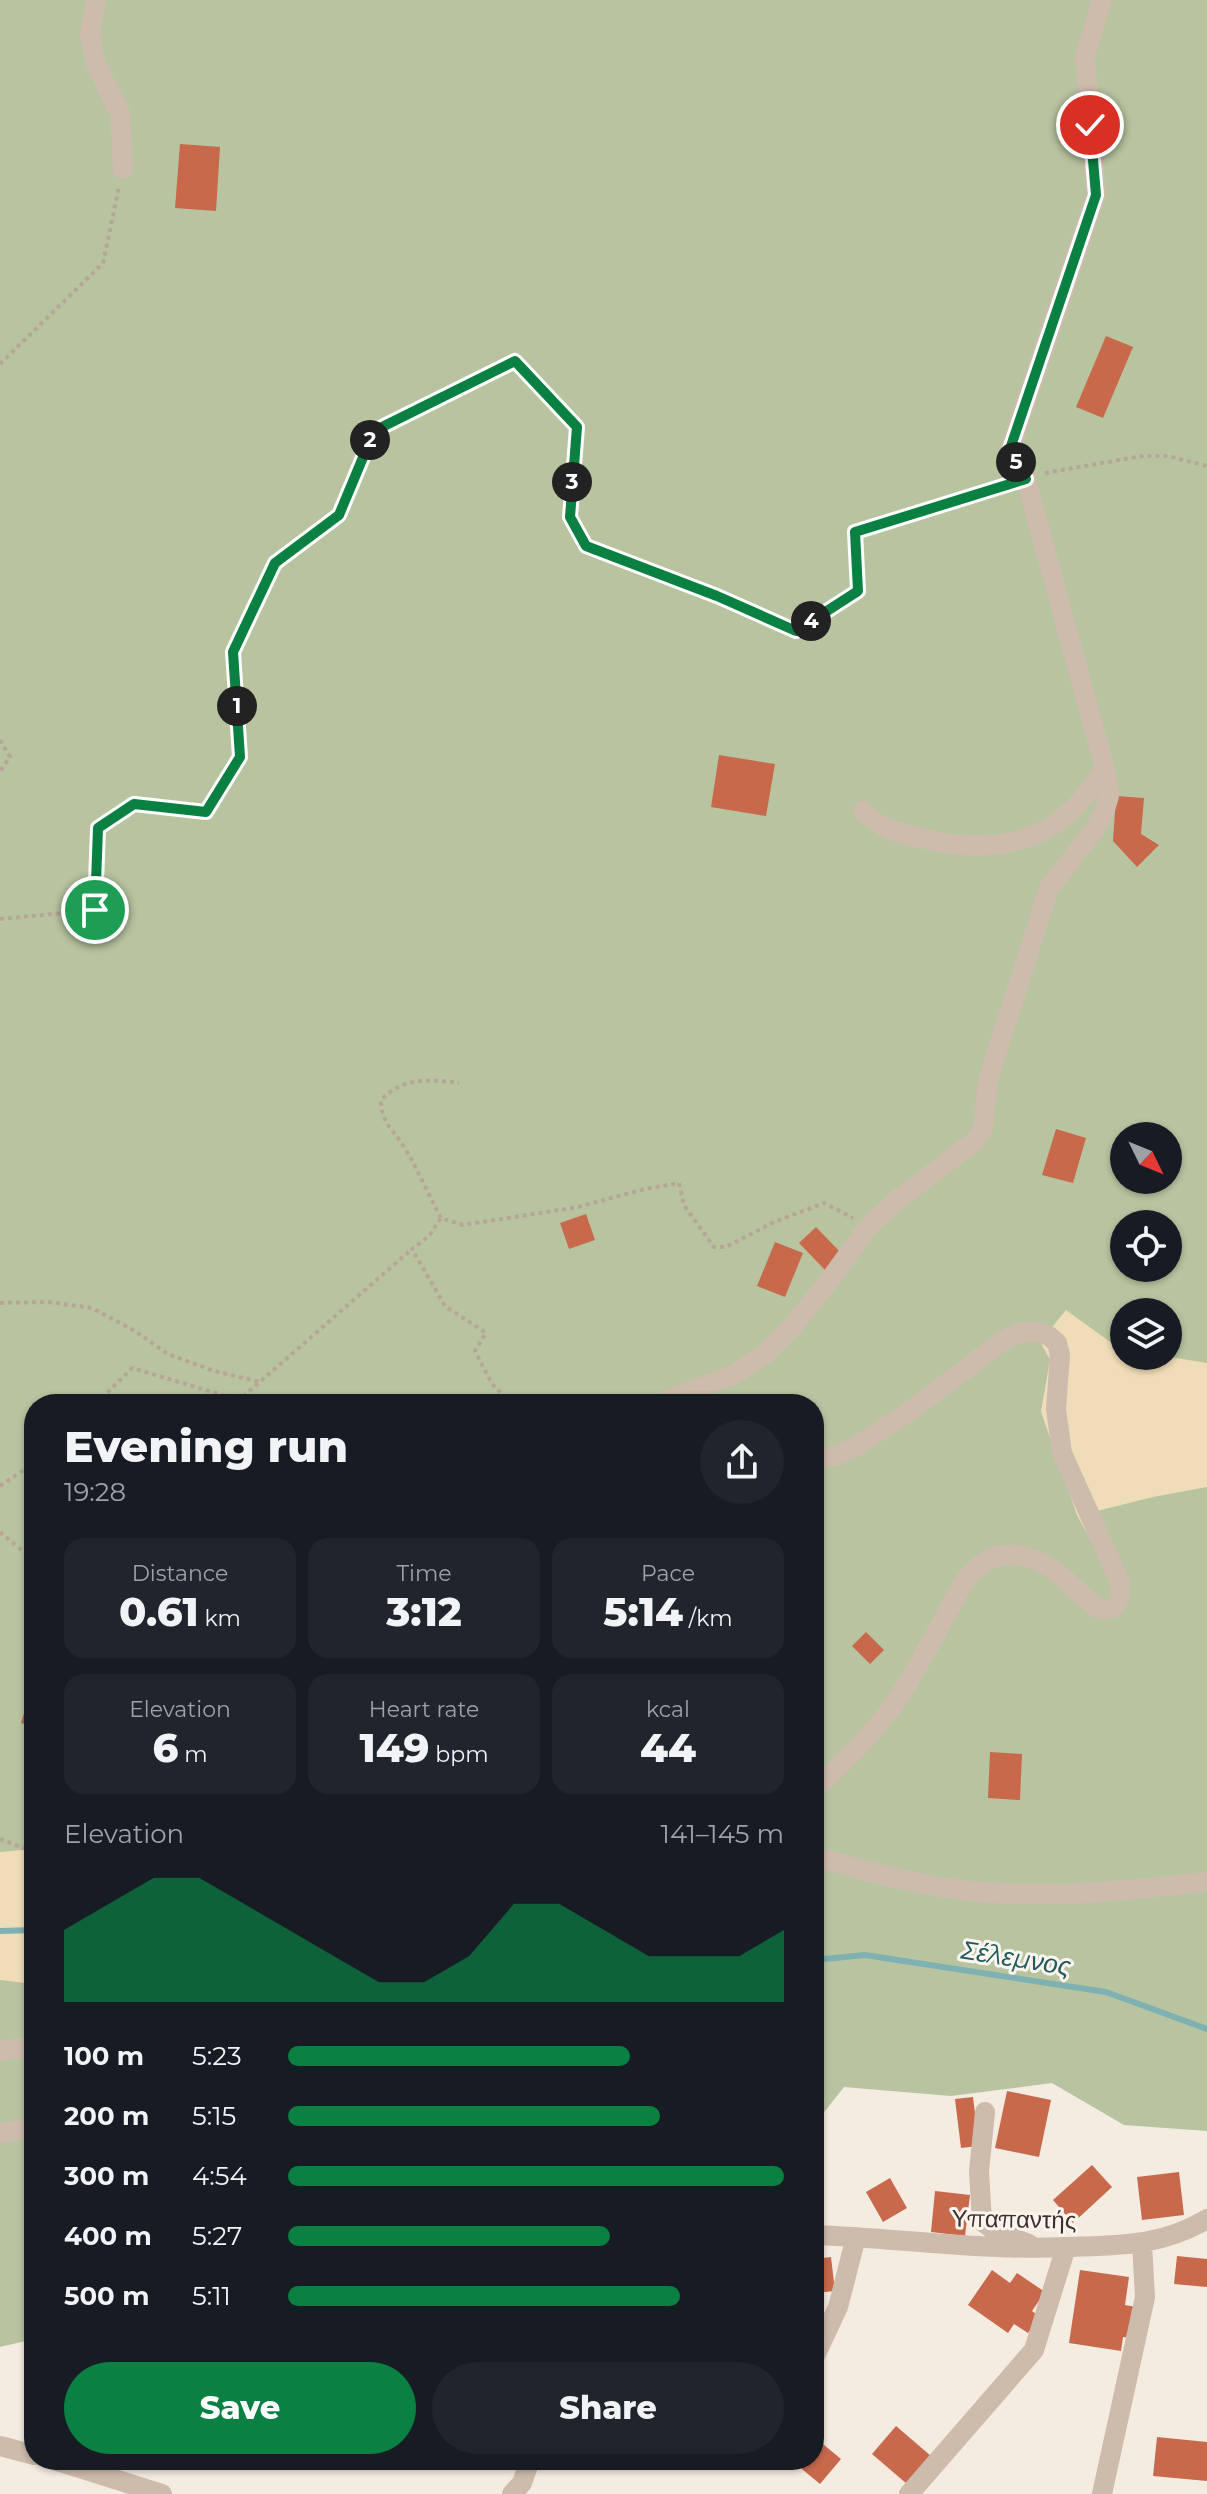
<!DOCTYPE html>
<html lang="en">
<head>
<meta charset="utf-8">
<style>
	:root { --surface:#171b24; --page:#20242c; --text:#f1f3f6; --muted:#9ea1a6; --accent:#0b8043 }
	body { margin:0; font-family:Montserrat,sans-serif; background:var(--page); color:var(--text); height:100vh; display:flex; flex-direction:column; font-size:30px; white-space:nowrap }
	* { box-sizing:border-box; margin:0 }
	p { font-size:26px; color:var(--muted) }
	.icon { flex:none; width:44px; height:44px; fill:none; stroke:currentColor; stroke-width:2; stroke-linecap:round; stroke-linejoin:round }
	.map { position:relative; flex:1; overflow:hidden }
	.sheet { position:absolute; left:24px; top:1394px; width:800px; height:1076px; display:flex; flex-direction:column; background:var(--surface); border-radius:32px; box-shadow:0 2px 6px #0004 }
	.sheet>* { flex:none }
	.needle { width:52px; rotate:133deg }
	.fabs { position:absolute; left:1110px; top:1122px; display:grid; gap:16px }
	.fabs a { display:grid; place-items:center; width:72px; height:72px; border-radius:50%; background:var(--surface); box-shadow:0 2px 6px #0004; font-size:40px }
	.pin { position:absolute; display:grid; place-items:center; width:68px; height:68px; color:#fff; margin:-34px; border:4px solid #fff; border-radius:50%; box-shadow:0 2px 8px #0007 }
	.km { position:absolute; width:40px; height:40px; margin:-20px; border-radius:50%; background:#222; color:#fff; font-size:22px; line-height:40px; text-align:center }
	.round { display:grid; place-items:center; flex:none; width:84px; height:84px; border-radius:42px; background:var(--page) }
	.headline { display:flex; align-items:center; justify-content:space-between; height:136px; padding:0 40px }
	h1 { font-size:44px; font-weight:800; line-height:60px }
	.metrics { display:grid; grid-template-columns:repeat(3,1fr); gap:12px; height:136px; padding:8px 40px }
	.metrics div { display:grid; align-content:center; border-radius:20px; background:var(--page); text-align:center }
	.metrics b { font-size:40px; font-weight:800 }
	.metrics small { font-size:22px; font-weight:400 }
	.metrics p { font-size:22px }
	.chart { height:224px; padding:16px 40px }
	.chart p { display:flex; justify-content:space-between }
	.chart svg { width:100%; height:144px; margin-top:8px; fill:var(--accent); opacity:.7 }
	.action { display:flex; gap:16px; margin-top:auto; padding:16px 40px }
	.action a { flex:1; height:92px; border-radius:48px; background:var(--accent); color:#fff; font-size:32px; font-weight:800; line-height:92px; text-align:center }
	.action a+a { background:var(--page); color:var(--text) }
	ul { padding:0 40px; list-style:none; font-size:26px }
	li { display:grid; grid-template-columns:128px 96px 1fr; align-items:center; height:60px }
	li i { height:20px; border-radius:10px; background:var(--accent) }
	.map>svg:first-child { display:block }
	.green { fill:#b8c4a0; fill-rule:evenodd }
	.sand { fill:#efdcb8 }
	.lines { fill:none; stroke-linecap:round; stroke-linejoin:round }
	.stream { stroke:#7fb0b2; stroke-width:6 }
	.building { fill:#c8694b }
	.path { stroke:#b9a596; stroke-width:4; stroke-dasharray:4 4; stroke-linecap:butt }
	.minor { stroke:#cdbbac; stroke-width:20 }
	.route-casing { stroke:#fff; stroke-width:16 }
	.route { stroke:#0b8043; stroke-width:10 }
	.labels { text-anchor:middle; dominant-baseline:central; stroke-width:6; stroke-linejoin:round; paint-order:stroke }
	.street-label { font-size:24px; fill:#3b302b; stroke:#fbf5ee }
	.water-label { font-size:26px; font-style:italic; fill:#1f5a5e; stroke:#fbf5ee }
</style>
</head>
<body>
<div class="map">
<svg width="1207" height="2494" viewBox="0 0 1207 2494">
	<rect width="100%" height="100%" fill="#f4ebe1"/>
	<!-- green -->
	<path class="green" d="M0,0H1207V2131L1124,2125L1052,2083L951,2096L844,2087L814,2125V1404H34V2339L0,2347ZM1124,1136H1168V1180H1124ZM1124,1224H1168V1268H1124ZM1124,1312H1168V1356H1124Z"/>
	<!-- sand -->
	<path class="sand" d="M1066,1310L1124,1352V1356L1177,1358L1207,1363V1487L1153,1497L1097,1511L1099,1555L1077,1515L1041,1412L1050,1359L1040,1342Z
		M34,1849V1984L0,1980V1852Z"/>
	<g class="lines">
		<!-- stream -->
		<path class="stream" d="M0,1931L34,1930
			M814,1960L865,1955L1106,1992L1207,2029"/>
	</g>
	<!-- building -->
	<path class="building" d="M180,144L220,147L216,211L175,208Z
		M1106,336L1133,347L1103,418L1076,407Z
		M719,755L775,764L766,816L711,807Z
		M1116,796L1144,798L1141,834L1159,845L1137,867L1113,841Z
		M1056,1129L1086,1138L1073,1183L1042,1175Z
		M586,1214L595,1240L569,1249L560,1223Z
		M816,1227L842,1254L825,1270L799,1243Z
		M775,1242L803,1253L785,1297L757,1286Z
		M866,1632L884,1650L870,1664L852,1646Z
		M28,1700L34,1702V1727L21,1723Z
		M990,1752L1022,1754L1020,1800L988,1798Z
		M1007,2091L1051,2100L1039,2157L995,2148Z
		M973,2097L979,2146L961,2148L955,2099Z
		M1092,2165L1112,2187L1073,2223L1053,2200Z
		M1179,2172L1184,2215L1142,2220L1137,2177Z
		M890,2178L907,2208L883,2222L866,2192Z
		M935,2191L970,2195L965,2236L931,2232Z
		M1177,2256L1207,2259V2287L1174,2284Z
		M831,2257L835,2291L814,2293V2259Z
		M992,2270L1010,2283L1017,2273L1045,2292L1032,2311L1040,2317L1028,2333L1014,2324L1008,2333L968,2305Z
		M1080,2270L1129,2277L1125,2305L1136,2307L1131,2338L1123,2337L1121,2351L1069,2343Z
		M896,2426L931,2456L907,2484L872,2454Z
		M1157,2437L1207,2442V2481L1153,2476Z
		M818,2440L841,2459L820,2484L797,2465L801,2460H814V2445Z
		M589,2460H618L616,2468Z"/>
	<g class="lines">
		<!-- path -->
		<path class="path" d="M0,364L103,263L119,187
			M1045,473L1142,456H1168L1207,466
			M0,740L10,757L0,771
			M0,919L95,910L98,828L134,804L206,812L240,757L233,652L275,563L339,515L374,431L515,361L577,427L570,517L586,546L717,596L796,631L858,591L855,532L1007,485
			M441,1218C429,1196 419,1172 406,1150C396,1133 380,1122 381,1100C403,1077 430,1079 459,1083
			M0,1303L48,1302L92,1308L135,1331L168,1354L214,1371L260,1382
			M96,1404L132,1368L239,1400L412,1249
			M512,1404L492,1384L475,1351L486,1333L445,1306L412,1249L429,1236L441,1218L463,1225L578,1207L645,1189L679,1183L684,1205L714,1247H726L774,1222L824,1203L853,1218
			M0,1486L34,1463
			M0,1532L34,1561
			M0,1839L34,1852"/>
		<!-- minor -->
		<path class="minor" d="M96,0L90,34L95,62L120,113L123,169
			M863,811C877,828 903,834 924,839C975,851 1030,849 1070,812C1084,800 1094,784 1105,769
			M658,1404L735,1374L766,1353L791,1328L828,1282L869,1226L901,1197L975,1141L983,1129L988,1080L1049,888L1095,829L1104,813L1109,796L1105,769L1026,479L1010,449L1096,195L1085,56L1102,0
			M814,1460L838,1455L857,1446L913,1409L1001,1342L1021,1332H1037L1049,1336L1057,1343L1060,1355L1056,1409L1062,1453L1119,1580C1121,1597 1120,1612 1099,1609C1067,1587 1058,1560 1014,1555C1001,1554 990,1558 980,1565C964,1577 955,1598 946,1615C927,1648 910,1684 886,1715C865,1742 840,1766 814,1789
			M814,1856C880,1876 948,1893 1018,1894C1081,1896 1144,1888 1207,1882
			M0,2051L34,2046
			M985,2112L979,2171L982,2221L995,2231L1029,2244
			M0,2133L34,2128
			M814,2235C898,2238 981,2251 1065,2247C1118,2245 1160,2247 1207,2219
			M814,2358L838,2307L856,2237
			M0,2446L34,2455
			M54,2460L162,2494
			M512,2494L522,2483L530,2460
			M909,2494L1034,2350L1066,2247
			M1102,2494L1145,2297L1142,2244"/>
	</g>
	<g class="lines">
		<!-- route casing -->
		<g class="route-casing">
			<path id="route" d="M95,910L98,828L134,804L206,812L240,757L233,652L275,563L339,515L374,431L515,361L577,427L570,517L586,546L717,596L796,631L858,591L855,532L1026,479L1010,449L1096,195L1090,125"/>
		</g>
		<!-- route -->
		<use href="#route" class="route"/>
	</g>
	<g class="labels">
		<!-- street labels -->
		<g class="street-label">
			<text transform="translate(1014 2219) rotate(1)">Υπαπαντής</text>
		</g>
		<!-- water labels -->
		<g class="water-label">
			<text transform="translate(1016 1958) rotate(9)">Σέλεμνος</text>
		</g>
	</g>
</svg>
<div class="fabs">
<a><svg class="needle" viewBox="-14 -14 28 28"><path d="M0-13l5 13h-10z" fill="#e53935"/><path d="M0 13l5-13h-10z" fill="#9ea1a6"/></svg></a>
<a><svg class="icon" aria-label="locate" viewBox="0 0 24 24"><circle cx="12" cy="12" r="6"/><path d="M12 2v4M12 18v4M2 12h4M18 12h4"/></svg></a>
<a><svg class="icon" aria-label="layers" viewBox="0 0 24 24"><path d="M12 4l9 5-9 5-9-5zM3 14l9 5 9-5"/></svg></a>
</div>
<div class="pin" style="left:95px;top:910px;background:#1e9e55"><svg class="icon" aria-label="arrive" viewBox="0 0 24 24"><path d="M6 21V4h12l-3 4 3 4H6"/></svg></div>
<div class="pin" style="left:1090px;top:125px;background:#d93025"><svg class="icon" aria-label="check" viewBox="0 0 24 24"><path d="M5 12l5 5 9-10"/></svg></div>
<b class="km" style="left:237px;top:706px">1</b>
<b class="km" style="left:370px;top:440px">2</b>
<b class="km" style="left:572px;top:482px">3</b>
<b class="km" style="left:811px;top:621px">4</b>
<b class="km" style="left:1016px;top:462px">5</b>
<section class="sheet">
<div class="headline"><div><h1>Evening run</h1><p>19:28</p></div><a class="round"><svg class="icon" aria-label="share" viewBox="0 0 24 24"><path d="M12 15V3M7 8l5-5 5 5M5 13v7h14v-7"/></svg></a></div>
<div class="metrics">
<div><p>Distance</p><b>0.61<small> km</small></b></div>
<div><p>Time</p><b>3:12</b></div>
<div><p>Pace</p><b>5:14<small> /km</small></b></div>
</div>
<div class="metrics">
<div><p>Elevation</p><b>6<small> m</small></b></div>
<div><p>Heart rate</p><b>149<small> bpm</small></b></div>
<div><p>kcal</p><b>44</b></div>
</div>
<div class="chart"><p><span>Elevation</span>141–145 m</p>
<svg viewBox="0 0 160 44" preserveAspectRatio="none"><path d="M0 44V22L10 14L20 6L30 6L40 14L50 22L60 30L70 38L80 38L90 30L100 14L110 14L120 22L130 30L140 30L150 30L160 22V44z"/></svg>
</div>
<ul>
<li><b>100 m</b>5:23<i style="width:69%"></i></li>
<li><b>200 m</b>5:15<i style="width:75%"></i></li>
<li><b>300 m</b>4:54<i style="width:100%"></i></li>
<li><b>400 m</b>5:27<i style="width:65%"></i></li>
<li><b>500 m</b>5:11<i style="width:79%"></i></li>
</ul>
<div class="action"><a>Save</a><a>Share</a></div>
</section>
</div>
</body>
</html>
